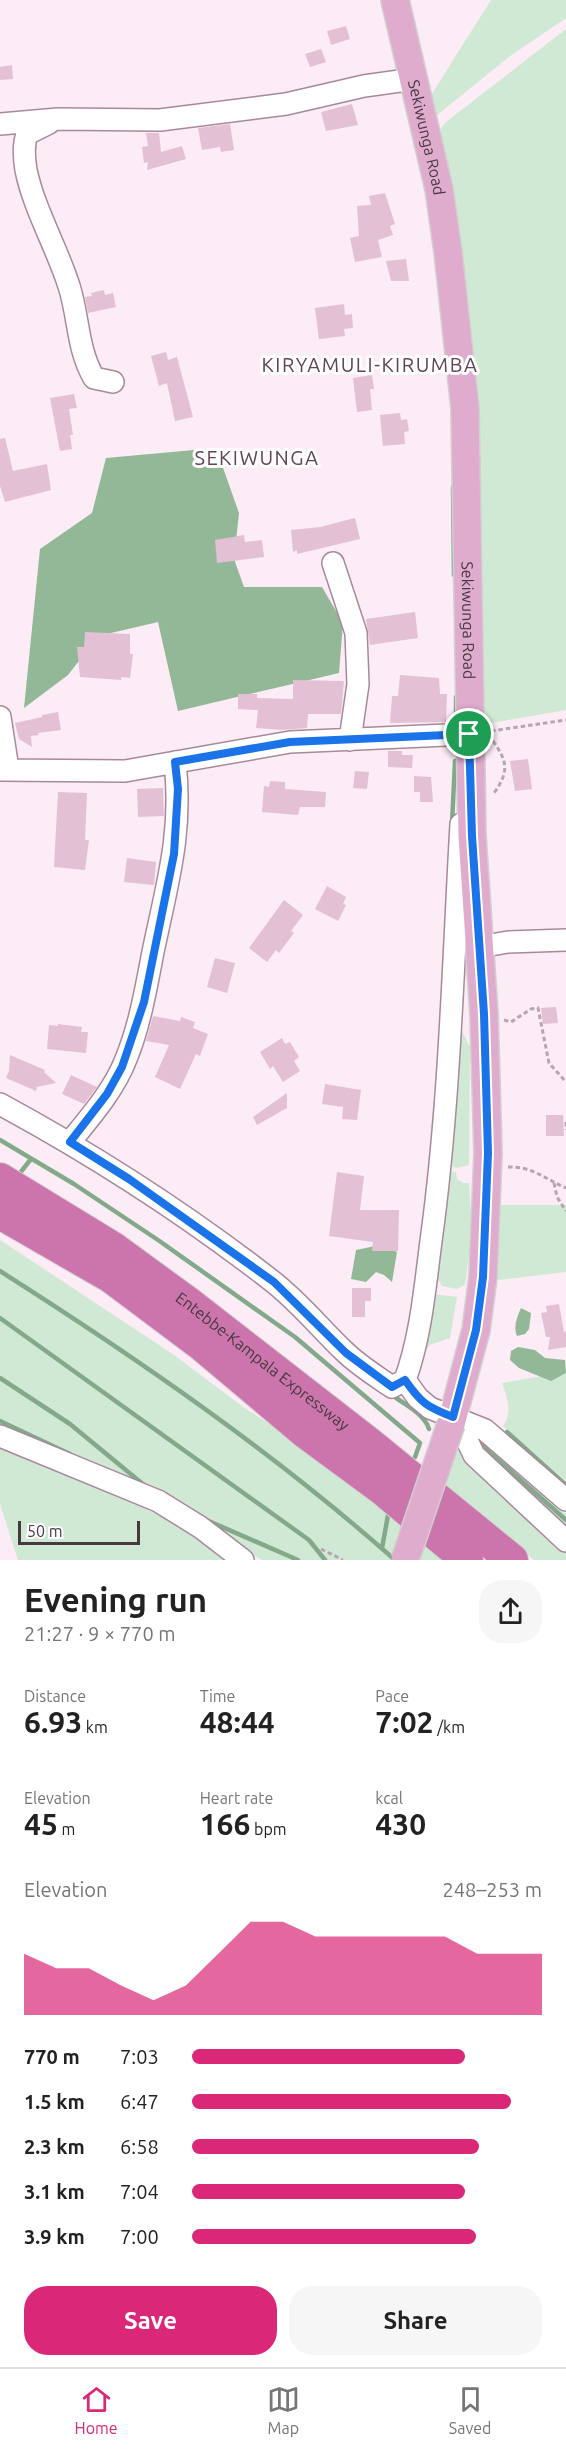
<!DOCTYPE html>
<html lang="en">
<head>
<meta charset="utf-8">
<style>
	:root { --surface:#fff; --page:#f6f6f6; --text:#222; --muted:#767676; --line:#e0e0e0; --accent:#db2777 }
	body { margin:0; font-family:Ubuntu,sans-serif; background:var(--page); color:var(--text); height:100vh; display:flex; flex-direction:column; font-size:22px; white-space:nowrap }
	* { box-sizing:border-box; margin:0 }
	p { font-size:20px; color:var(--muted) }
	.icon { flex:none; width:33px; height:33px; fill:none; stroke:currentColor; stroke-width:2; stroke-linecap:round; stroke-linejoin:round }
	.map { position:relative; height:1560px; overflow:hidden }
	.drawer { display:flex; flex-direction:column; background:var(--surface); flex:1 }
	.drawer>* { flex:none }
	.scale { position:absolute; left:18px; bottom:15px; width:122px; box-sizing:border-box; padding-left:6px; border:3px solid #473841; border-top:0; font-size:16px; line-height:21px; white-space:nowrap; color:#473841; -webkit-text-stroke:4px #fefefe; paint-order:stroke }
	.pin { position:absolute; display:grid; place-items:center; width:51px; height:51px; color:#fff; margin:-26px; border:3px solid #fff; border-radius:50%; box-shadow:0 2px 6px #0007 }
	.round { display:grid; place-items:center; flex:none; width:63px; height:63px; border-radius:24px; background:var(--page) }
	.headline { display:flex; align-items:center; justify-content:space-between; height:102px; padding:0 24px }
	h1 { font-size:33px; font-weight:700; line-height:45px }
	.figures { display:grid; grid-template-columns:repeat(3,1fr); gap:9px; height:102px; padding:6px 24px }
	.figures div { display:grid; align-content:center }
	.figures b { font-size:30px; font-weight:700 }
	.figures small { font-size:16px; font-weight:400 }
	.figures p { font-size:16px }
	.chart { height:168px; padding:12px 24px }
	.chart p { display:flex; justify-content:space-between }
	.chart svg { width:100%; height:108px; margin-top:6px; fill:var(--accent); opacity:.7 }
	.action { display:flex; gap:12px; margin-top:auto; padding:12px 24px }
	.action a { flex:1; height:69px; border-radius:24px; background:var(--accent); color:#fff; font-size:24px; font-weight:700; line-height:69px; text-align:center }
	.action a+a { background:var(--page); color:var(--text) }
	ul { padding:0 24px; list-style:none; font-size:20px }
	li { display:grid; grid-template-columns:96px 72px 1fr; align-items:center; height:45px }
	li i { height:15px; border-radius:8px; background:var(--accent) }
	.tab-bar { display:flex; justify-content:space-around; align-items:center; height:84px; border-top:2px solid var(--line); background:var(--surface); font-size:16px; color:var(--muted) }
	.tab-bar a { display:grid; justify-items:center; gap:3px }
	.tab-bar .selected { color:var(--accent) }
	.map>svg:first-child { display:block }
	.green { fill:#d0e9d4 }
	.forest { fill:#92b898 }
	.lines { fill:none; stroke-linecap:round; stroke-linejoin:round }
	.stream { stroke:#83a98a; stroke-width:4.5 }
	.building { fill:#e4c0d5 }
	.minor-casing { stroke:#aa889c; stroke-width:24 }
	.major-casing { stroke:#d3cfd1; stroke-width:30 }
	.highway-casing { stroke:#d3cfd1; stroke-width:34 }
	.path { stroke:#b5a6af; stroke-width:3; stroke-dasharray:4.5 3; stroke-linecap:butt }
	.minor { stroke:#fff; stroke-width:21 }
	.major { stroke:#e0acce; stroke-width:27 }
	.highway { stroke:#cc75ad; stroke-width:32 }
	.major-bridge-casing { stroke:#d3cfd1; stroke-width:30; stroke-linecap:butt }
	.major-bridge { stroke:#e0acce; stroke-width:27 }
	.route-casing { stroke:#fff; stroke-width:12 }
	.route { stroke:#1a73e8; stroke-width:8 }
	.labels { text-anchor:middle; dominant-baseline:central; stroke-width:6; stroke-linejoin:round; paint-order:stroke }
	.street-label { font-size:16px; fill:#473841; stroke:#fefefe }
	.quarter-label { font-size:20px; letter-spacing:1.5px; fill:#614456; stroke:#fefefe }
</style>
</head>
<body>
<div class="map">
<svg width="566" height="1560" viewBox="0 0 566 1560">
	<rect width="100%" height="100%" fill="#fbecf5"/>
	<!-- green -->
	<path class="green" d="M491,0H566V18L510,56L431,120L428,100Z
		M566,29V710L480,725L440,152L441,129L446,122Z
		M460,1027L470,1047L469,1165L457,1168L451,1166L453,1107Z
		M449,1171L456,1172L457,1179L463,1183H469L472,1232L465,1285L457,1289L442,1286L436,1276Z
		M496,1205H566V1272L499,1280L495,1276Z
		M0,1240L174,1355L246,1409L347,1473L406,1521L394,1560H262L110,1474L0,1425Z
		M433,1294L457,1297L450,1338L430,1345L424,1352Z
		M566,1372V1481L503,1426C513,1413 507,1397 502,1383Z
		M478,1435L516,1466L566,1514V1525L476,1445Z
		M0,1436L198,1535L229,1560H18L0,1504Z
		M457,1450L475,1463L566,1547V1560H534L463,1498L445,1486Z
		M427,1539L453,1560H420Z"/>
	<!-- forest -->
	<path class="forest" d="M216,448L239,513L234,559L244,587H322L343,623L339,673L178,711L158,622L98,636L68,675L24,708L40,549L92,513L106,458Z
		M380,1245L397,1252L392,1282L384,1275L376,1272L366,1282L351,1279L356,1250Z
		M521,1308L531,1313L529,1329L525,1334L517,1336C513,1327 517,1317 521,1308Z
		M518,1347L535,1350L545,1358L565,1360L566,1373L551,1381L519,1368L510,1360L511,1351Z"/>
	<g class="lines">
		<!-- stream -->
		<path class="stream" d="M453,487L454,575
			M456,697V727
			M452,824L455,761
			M0,1140L74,1184L158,1240L295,1337L420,1443L415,1457
			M20,1173L31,1159
			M0,1271C137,1358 273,1452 395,1560
			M0,1318L309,1540L325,1560
			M0,1378L70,1424L144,1485
			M390,1394C403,1403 425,1414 429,1429
			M0,1421L70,1454
			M507,1432L566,1485
			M481,1445L566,1520
			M204,1519L298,1560
			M382,1548L388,1515"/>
	</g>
	<!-- building -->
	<path class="building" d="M346,26L350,39L331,45L327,31Z
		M321,49L326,62L310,67L305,54Z
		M12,65L13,79L0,80V67Z
		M352,104L358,125L326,131L321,112Z
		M230,124L234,150L221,152L220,147L202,150L198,128Z
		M146,133H159L161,152L182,146L186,159L147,170L148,162L144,163L142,147L148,146Z
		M385,193L395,224L390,226L393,235L378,240L382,257L355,262L350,238L359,236L357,206L371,205L369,196Z
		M406,259L409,281H391L386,261Z
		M104,290L105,295L113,293L116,307L88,313L85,297L92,296L91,293Z
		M344,304L345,315L352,314L353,328L344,329L345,336L319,339L315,308Z
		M166,352L168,360L177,357L193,417L175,421L167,383L159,386L151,356Z
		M372,375L374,389H370L372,410L357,412L353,378Z
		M74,394L77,408L69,409L73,435H70L72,449L60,451L50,398Z
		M400,413L401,420L407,419L409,431L404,432L405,444L383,446L380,415Z
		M5,438L13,471L47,464L51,490L5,502L0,486V439Z
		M355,518L360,539L297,554V550L293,552L291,530L320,527Z
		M244,535L245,542L262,540L264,557L217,563L215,540Z
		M415,612L418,638L370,645L366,619Z
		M85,632L130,634V654H133L130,678L121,677V680L80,677L77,647H84Z
		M400,675L439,678L440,694H447L446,722L390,723L392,696H398Z
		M293,680L344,681L341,714H308L307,728L282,730L256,728L258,710L238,709V694H257V698L293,699Z
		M58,712L61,730L38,733L39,735L31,736L32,747L19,739L15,723L42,717V715Z
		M388,751H402V755H413L412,768L388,767Z
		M528,759L532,789L515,791L510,761Z
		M355,771L369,772L367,789L353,788Z
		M414,776L431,777L433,802H420V792H414Z
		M270,781L285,782V789L326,792L325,807H300L298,815L262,812L264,786L269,787Z
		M163,788L164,816L138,817L137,789Z
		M58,792L87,793L85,840H89L85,870L54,867Z
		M127,858L156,862L154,885L124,882Z
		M327,886L346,897L343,904L346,905L338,921L315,909Z
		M284,900L303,915L291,931L294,933L279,953L276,950L267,962L249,948Z
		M215,958L235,963L227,993L207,987Z
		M556,1007L558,1023L543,1024L541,1008Z
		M153,1016L180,1021L181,1017L195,1022L193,1028L208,1034L200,1056L196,1054L180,1089L155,1077L169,1045L146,1041Z
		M58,1024L82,1027L81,1032H88L86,1053L47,1049L49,1025L58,1026Z
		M282,1038L285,1044L290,1042L299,1057L294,1061L300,1071L283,1082L273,1066L270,1069L260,1052Z
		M10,1055L45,1070L44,1072L56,1083L37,1087L36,1091L6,1078L9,1071Z
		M71,1075L97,1087L84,1104L62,1094Z
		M325,1084L361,1090L357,1120L342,1119L343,1107L322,1104Z
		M287,1093V1108L257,1125L253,1117Z
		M546,1115H563L564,1136H546Z
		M337,1172L364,1176L360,1210H399L398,1251H372L373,1242L329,1236Z
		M352,1288H371V1301H365V1317H352Z
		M559,1304L564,1332L566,1331V1347L548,1350L550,1337H546L541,1313L547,1312L546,1306Z"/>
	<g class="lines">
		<!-- minor casing -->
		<g class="minor-casing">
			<path id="minor" d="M49,123L27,134C23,145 24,158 26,170C34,209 57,248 69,286C79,317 77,349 94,378L113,382
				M0,124L58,119L160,120L286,104L364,86L414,79
				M333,563L356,633L358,684L350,740
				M0,717L8,769
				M0,770L125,771L290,742L469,734L467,751
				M479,947L508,942L566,940
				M0,1104C96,1156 186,1214 272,1281C298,1301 320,1328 344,1351C358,1365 376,1376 392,1387L405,1380C421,1336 425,1287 431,1241C450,1103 453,963 461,824
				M70,1142C91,1116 114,1090 126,1059C140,1025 146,988 153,952C167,884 183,833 175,762
				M405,1380L418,1398L430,1408L485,1430L566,1500
				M457,1419L474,1455L566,1541
				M0,1436L158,1501L200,1527L243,1560"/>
		</g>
		<!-- major casing -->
		<g class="major-casing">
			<g id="major">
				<path id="s1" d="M395,0L439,189L448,252L465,408L472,836L484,1014L488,1153L483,1277L476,1330L451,1424"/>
			</g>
		</g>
		<!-- highway casing -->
		<g class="highway-casing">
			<g id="highway">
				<path id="s2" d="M0,1179L113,1248L187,1302L371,1445L512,1560"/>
				<path d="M0,1213L111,1277L203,1346L305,1432L381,1488L467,1560"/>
			</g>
		</g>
		<!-- path -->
		<path class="path" d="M491,731L566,720
			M493,741C508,762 509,772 494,793
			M504,1020L511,1022L531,1009L538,1008L549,1063L566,1082
			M566,1122V1130
			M508,1167C532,1166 545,1179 566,1188
			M554,1183L557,1197L566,1211
			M321,1549L343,1560"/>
		<!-- minor -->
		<use href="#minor" class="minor"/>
		<!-- major -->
		<use href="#major" class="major"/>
		<!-- highway -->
		<use href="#highway" class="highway"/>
		<!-- major-bridge casing -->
		<g class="major-bridge-casing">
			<path id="major-bridge" d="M405,1560L451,1424"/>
		</g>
		<!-- major-bridge -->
		<use href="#major-bridge" class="major-bridge"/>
	</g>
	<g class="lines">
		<!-- route casing -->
		<g class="route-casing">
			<path id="route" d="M469,734L472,836L484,1014L488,1153L483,1277L476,1330L453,1417C427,1407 421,1403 405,1380L392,1387L346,1353L274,1282L129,1179L70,1142L107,1094L122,1067L144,1002L174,854L178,789L175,762L290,742Z"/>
		</g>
		<!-- route -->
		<use href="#route" class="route"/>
	</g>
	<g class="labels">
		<!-- street labels -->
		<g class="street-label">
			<text stroke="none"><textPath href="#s1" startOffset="141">Sekiwunga Road</textPath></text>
			<text stroke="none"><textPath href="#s1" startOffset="627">Sekiwunga Road</textPath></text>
			<text stroke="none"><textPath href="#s2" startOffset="320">Entebbe-Kampala Expressway</textPath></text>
		</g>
		<!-- quarter labels -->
		<g class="quarter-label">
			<text x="370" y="364">KIRYAMULI-KIRUMBA</text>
			<text x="257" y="457">SEKIWUNGA</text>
		</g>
	</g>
</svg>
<div class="scale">50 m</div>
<div class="pin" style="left:469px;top:734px;background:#1e9e55"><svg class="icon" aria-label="arrive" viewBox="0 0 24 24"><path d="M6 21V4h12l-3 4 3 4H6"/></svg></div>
</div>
<section class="drawer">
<div class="headline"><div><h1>Evening run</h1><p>21:27 · 9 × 770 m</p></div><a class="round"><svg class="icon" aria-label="share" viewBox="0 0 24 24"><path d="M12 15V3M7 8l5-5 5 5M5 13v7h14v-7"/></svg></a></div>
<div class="figures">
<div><p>Distance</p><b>6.93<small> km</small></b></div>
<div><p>Time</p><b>48:44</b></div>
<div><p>Pace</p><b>7:02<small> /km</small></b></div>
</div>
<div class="figures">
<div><p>Elevation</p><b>45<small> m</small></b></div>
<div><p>Heart rate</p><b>166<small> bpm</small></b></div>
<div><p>kcal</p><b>430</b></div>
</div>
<div class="chart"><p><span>Elevation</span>248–253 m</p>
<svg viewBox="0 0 160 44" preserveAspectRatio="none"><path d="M0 44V19L10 25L20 25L30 32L40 38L50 32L60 19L70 6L80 6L90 12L100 12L110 12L120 12L130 12L140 19L150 19L160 19V44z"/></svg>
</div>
<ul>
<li><b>770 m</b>7:03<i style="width:78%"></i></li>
<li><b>1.5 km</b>6:47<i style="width:91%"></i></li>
<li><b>2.3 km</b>6:58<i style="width:82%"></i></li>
<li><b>3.1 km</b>7:04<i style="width:78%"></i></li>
<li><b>3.9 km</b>7:00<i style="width:81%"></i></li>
</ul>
<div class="action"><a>Save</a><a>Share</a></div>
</section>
<nav class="tab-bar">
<a class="selected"><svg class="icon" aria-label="home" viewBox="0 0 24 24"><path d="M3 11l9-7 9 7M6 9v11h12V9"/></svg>Home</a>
<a><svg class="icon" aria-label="map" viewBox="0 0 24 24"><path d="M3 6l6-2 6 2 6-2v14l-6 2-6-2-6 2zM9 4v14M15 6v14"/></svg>Map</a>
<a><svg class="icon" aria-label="saved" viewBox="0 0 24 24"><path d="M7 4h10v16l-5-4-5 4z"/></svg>Saved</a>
</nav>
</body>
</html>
